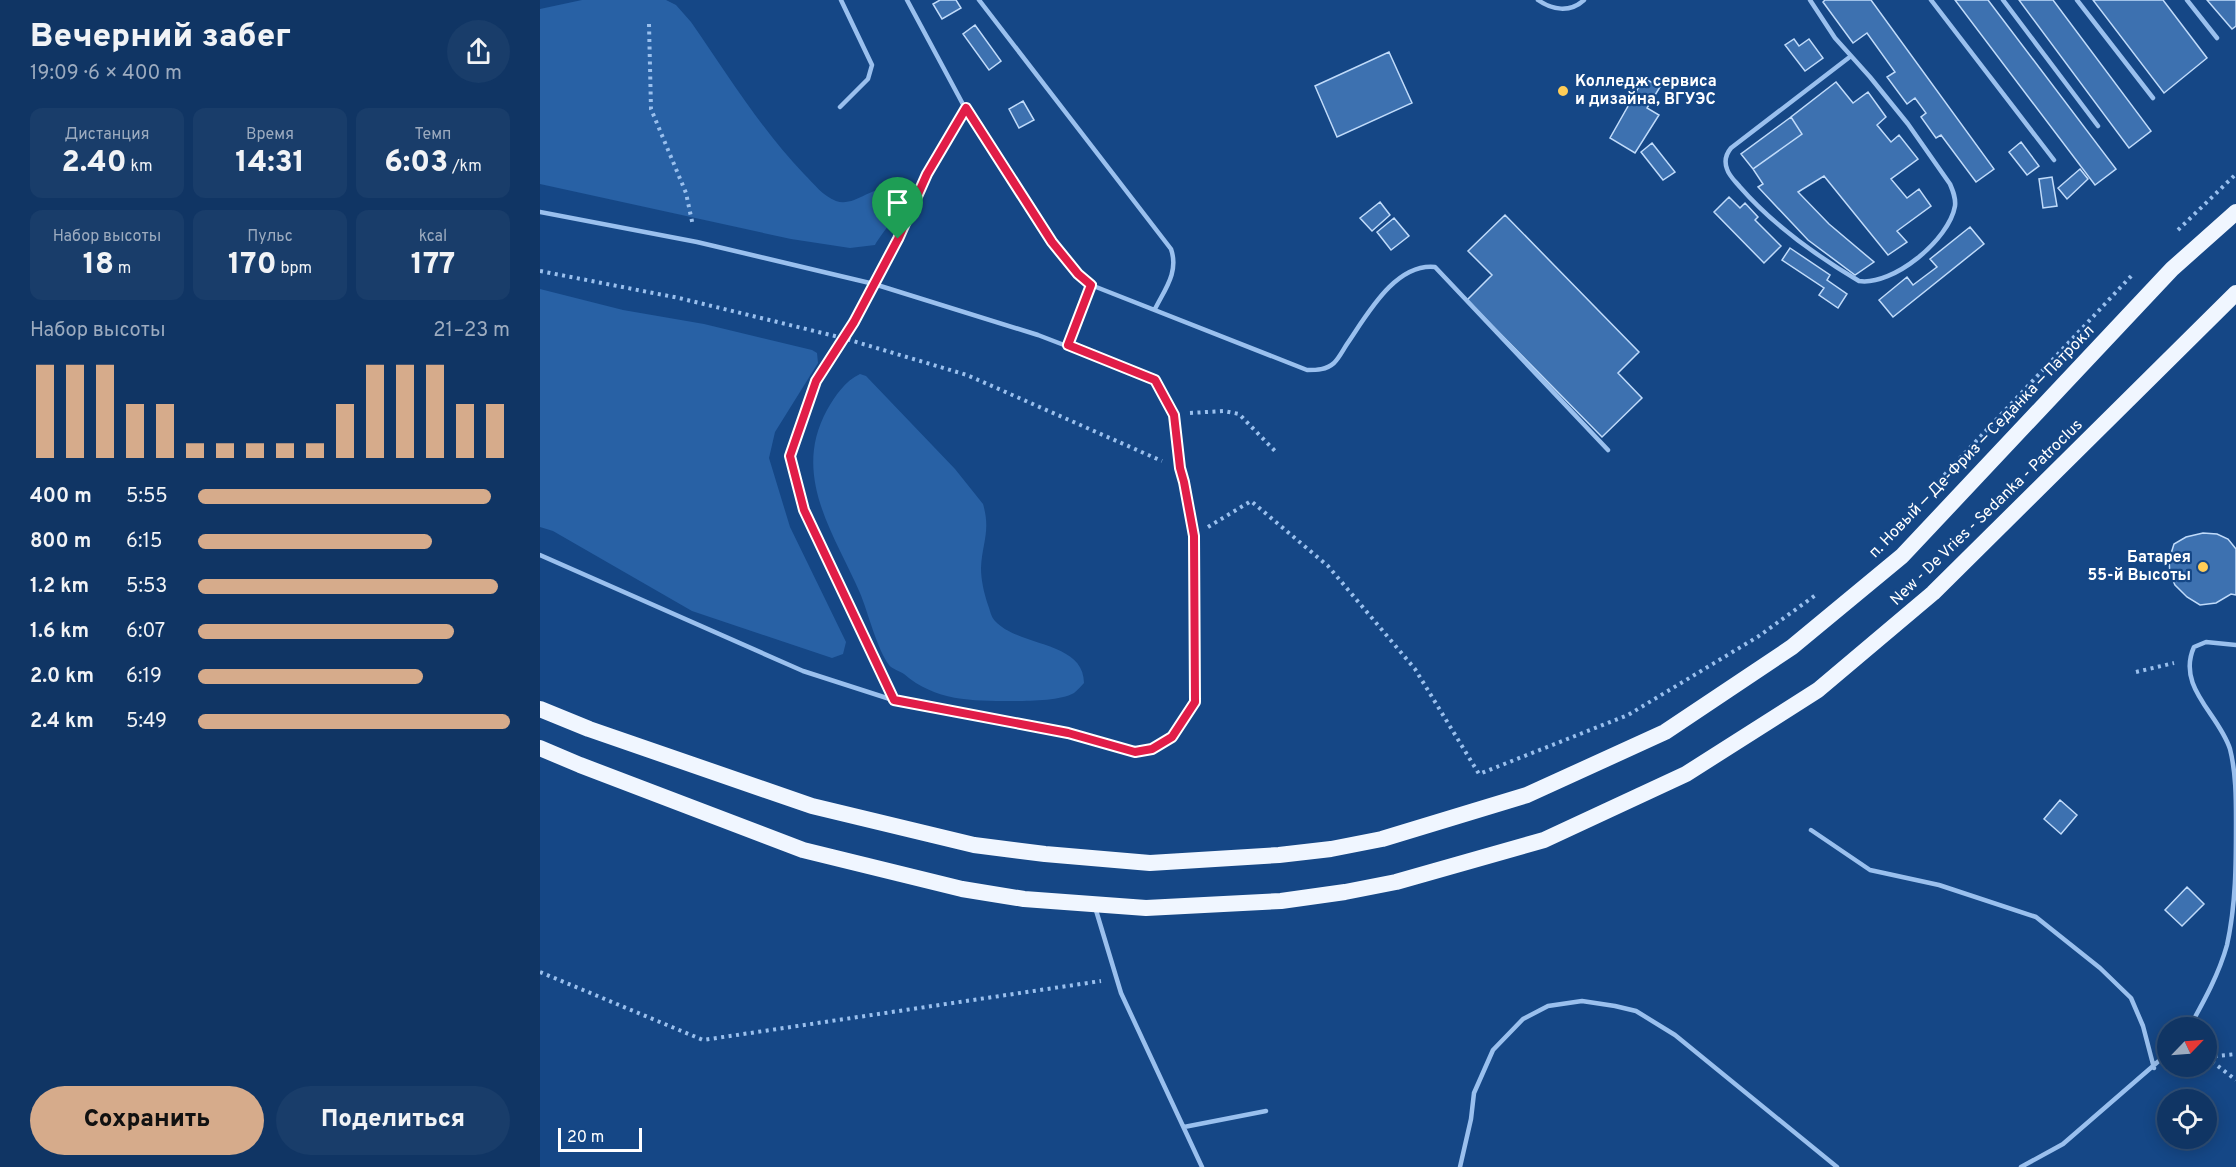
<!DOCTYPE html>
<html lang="ru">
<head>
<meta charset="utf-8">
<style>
	:root { --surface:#103564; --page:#193d6a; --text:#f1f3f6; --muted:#9cabbf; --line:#305078; --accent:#d6ab8b }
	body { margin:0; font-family:Overpass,sans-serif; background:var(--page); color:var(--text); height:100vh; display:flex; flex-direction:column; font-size:22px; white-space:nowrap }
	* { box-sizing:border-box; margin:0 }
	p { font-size:20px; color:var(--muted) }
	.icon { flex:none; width:33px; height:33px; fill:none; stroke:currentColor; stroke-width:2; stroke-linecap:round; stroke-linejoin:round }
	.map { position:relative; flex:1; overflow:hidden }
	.drawer { display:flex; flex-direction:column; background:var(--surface); width:540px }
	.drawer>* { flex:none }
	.needle { width:39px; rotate:65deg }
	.tools { position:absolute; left:1617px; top:1017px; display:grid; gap:12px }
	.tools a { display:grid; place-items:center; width:60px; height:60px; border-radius:50%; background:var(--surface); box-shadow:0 3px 15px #0003,0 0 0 2px var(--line); font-size:30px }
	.scale { position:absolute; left:18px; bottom:15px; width:84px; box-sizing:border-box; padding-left:6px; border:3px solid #fff; border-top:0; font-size:16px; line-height:21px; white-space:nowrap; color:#fff; -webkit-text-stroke:4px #154786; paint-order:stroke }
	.pin { position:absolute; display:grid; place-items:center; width:51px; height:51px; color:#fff; margin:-62px -26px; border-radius:50% 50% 50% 0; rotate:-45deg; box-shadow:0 0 6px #0007 }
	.pin .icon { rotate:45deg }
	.round { display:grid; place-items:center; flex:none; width:63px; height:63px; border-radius:32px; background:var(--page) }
	.summary { display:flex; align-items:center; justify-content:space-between; height:102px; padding:0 30px }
	h1 { font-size:33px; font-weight:800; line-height:45px }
	.metrics { display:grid; grid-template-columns:repeat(3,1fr); gap:9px; height:102px; padding:6px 30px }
	.metrics div { display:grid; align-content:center; border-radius:12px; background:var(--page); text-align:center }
	.metrics b { font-size:30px; font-weight:800 }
	.metrics small { font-size:16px; font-weight:400 }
	.metrics p { font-size:16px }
	.chart { height:168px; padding:12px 30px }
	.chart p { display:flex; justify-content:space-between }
	.chart svg { width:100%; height:108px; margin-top:6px; stroke:var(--accent); stroke-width:6 }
	.cta { display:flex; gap:12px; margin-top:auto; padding:12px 30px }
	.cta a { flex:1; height:69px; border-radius:36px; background:var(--accent); color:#111; font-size:24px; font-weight:800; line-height:69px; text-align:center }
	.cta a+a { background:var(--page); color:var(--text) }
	ul { padding:0 30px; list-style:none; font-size:20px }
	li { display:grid; grid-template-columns:96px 72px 1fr; align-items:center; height:45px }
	li i { height:15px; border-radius:8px; background:var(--accent) }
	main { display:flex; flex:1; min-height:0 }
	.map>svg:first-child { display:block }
	.green { fill:#2861a5 }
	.building { fill:#3d71b0; stroke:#c0dbfa; stroke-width:1.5 }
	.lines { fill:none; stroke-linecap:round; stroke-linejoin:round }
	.path { stroke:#9ac0ee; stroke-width:4; stroke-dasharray:3 4.5; stroke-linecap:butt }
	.service { stroke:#9ac0ee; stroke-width:4.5 }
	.trunk { stroke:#f0f6ff; stroke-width:16 }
	.route-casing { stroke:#fff; stroke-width:12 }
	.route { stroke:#e11d48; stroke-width:8 }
	.poi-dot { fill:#ffcd57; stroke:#154786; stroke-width:2 }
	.labels { text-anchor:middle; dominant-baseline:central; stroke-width:4.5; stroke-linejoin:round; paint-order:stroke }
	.poi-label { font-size:16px; font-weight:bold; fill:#fff; stroke:#154786; text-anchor:start }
	.street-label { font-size:16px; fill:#fff; stroke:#154786 }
</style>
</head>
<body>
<main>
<section class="drawer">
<div class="summary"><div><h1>Вечерний забег</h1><p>19:09 · 6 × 400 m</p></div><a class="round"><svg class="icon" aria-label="share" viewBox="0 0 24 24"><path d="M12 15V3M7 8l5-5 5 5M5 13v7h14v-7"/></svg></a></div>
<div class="metrics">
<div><p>Дистанция</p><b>2.40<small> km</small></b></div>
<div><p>Время</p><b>14:31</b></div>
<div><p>Темп</p><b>6:03<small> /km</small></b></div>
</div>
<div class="metrics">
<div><p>Набор высоты</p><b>18<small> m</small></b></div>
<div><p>Пульс</p><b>170<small> bpm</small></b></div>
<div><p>kcal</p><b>177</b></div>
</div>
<div class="chart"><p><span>Набор высоты</span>21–23 m</p>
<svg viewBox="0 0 160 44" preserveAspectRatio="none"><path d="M5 44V6M15 44V6M25 44V6M35 44V22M45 44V22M55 44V38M65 44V38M75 44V38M85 44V38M95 44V38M105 44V22M115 44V6M125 44V6M135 44V6M145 44V22M155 44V22"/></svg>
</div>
<ul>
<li><b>400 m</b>5:55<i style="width:94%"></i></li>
<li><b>800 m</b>6:15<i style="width:75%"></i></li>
<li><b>1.2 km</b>5:53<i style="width:96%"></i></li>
<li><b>1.6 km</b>6:07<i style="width:82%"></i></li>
<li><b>2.0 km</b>6:19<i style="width:72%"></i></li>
<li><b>2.4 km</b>5:49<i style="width:100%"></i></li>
</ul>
<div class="cta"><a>Сохранить</a><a>Поделиться</a></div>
</section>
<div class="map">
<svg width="1696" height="1167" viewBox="0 0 1696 1167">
	<rect width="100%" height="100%" fill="#154786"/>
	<!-- green -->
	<path class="green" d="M42,0H126L136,5L151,22C187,74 221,129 264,174C274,184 283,196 296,201C314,208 334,184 353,188C372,203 343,230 335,245L310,248L251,239L0,184V9Z
		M0,289L83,310L164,324L272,350L277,353L278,363L235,432L229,458L250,527L306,642L303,654L292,658L152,611L13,531L0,527Z
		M320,374L326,376L415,469L443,504C451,531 442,543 441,568C441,580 444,593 448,605C450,610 451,617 455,621C479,647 544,641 544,683C541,686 538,690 534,693C520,701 488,701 471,701C432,701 395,701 364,674C360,671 352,669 349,665C337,649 328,612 320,593C294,533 251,476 287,410C295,396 305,381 320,374Z"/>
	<!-- building -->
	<path class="building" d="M400,0H416L421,8L402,19L393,4Z
		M1285,0H1331L1454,169L1436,182L1401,135L1396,138L1381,117L1386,113L1375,98L1367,104L1347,77L1355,72L1327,33L1313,43L1283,2Z
		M1415,0H1448L1576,169L1555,185Z
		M1479,0H1513L1611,131L1589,148Z
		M1553,0H1623L1667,58L1624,93Z
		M1667,0H1696V26L1692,29Z
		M435,25L461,61L449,70L423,34Z
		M1254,39L1259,46L1269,39L1283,58L1265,71L1245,45Z
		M849,52L872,103L797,137L775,86Z
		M1104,78L1120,87L1107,108L1119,115L1095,153L1070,138Z
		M1296,82L1313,103L1328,92L1346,117L1337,125L1351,142L1359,135L1378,159L1351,179L1367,198L1379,189L1391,206L1357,231L1367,242L1348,255L1284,176L1258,192L1289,224L1334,262L1315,275L1268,240L1218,187L1223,184L1213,169L1262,134L1251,117Z
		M483,101L494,120L479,128L469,109Z
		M1251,117L1262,134L1213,169L1201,154Z
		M1481,142L1499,166L1487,175L1469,152Z
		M1112,143L1135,172L1123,180L1101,152Z
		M1540,169L1548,179L1527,199L1518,188Z
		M1512,177L1517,206L1503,208L1499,179Z
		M1189,197L1200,208L1205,203L1218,217L1215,220L1241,246L1224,263L1174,212Z
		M840,202L850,215L832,231L820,218Z
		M965,215L1099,352L1078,373L1102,398L1062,437L927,300L952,275L928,251Z
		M854,218L869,236L851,250L837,232Z
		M1430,227L1444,244L1353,317L1339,300L1367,277L1373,285L1397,267L1390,259Z
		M1250,248L1290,275L1287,280L1307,294L1298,308L1279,295L1284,288L1242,260Z
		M1663,533L1677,534L1688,539L1696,549V595L1691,594L1676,603L1660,605L1647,597L1635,585L1630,574L1629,560L1634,544L1646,537Z
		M1520,800L1537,815L1521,834L1504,819Z
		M1647,887L1664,904L1642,926L1625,910Z"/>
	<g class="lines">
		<!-- path -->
		<path class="path" d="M109,24L111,109L146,193L153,226
			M1638,230L1696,174
			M342,270L358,239L387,174L416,124
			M0,271L139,298L303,338L427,375L622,461
			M327,297L314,322L276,381L250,456L264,510L344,680
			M534,331L546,299
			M650,413L684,411L699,414L735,451
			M1394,486L1594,273
			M668,527L711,501L788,566L875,669L939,774L1088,715L1219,636L1277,594
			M1596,672L1634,663
			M0,972L163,1040L561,981
			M1666,1057L1696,1080
			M1667,1057L1696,1054"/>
		<!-- service -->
		<path class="service" d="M367,0L425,108L512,241L538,274L551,285L767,370C777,370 786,370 794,363C799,358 803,350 807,344C827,315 855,263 895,267L1068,450
			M439,0L631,249C639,272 625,289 615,309
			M998,0C1012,10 1030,13 1044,0
			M1270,0L1295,38L1330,77L1368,124L1410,184C1413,191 1416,198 1415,206C1409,240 1353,286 1319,281C1275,255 1234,226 1200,187C1196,182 1189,176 1187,169C1184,161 1186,154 1191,148L1311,56
			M1391,0L1514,160
			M1463,0L1558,126
			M1537,0L1613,98
			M1647,0L1677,38
			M300,107L328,79L332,65L301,0
			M0,212L157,242L334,284L498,335L615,380L634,415L640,468L644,481L654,536L655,702L631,737L612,749L595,752L528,733L353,700L263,671L0,555
			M1271,830L1330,870L1399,885L1496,917L1560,968L1591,998L1603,1026L1614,1068
			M555,907L581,993L662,1167
			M1649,1028C1664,1001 1679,974 1687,945C1696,904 1696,863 1696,822C1696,798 1696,773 1690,749C1679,714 1636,687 1654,647L1666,642L1696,645
			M644,1127L726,1111
			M920,1167L931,1119L934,1093L953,1050L983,1019L1008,1006L1042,1001L1075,1006L1096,1011L1135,1035L1297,1167
			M1481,1167L1523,1144L1628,1053"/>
		<!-- trunk -->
		<path class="trunk" d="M0,709L49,729L272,806L434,845L505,854L610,863L739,855L791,849L842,839L987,795L1125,732L1252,647L1362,556L1632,269L1696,212
			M0,748L40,765L263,850L422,889L484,899L606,908L741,901L805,892L856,882L1004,840L1146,774L1278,690L1393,593L1696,293"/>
	</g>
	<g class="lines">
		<!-- route casing -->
		<g class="route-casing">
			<path id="route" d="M426,108L512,242L538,274L551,285L528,345L615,380L634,415L640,468L644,482L654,536L655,702L632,737L612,749L595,752L528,733L354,700L264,510L250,456L276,381L314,322L358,239L387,174Z"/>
		</g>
		<!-- route -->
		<use href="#route" class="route"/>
	</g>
	<!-- markers -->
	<g class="poi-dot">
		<circle cx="1023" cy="91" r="6"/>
		<circle cx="1663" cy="567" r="6"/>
	</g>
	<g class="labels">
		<!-- poi labels -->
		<g class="poi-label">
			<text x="1035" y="82">Колледж сервиса<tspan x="1035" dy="18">и дизайна, ВГУЭС</tspan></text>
			<text x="1651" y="558" text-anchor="end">Батарея<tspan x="1651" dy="18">55-й Высоты</tspan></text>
		</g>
		<!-- street labels -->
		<g class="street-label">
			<text transform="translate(1442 442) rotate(-46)">п. Новый — Де-Фриз — Седанка — Патрокл</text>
			<text transform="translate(1447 513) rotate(-44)">New - De Vries - Sedanka - Patroclus</text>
		</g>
	</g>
</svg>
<div class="tools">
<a><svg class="needle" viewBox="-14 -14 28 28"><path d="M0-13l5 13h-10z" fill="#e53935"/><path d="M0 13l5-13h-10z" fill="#9cabbf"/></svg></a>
<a><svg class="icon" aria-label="locate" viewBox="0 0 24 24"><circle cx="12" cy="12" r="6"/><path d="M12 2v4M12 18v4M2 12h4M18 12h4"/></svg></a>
</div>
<div class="scale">20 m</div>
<div class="pin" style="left:358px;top:239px;background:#1e9e55"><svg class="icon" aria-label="arrive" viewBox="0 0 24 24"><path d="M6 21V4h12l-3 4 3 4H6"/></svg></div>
</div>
</main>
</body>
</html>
